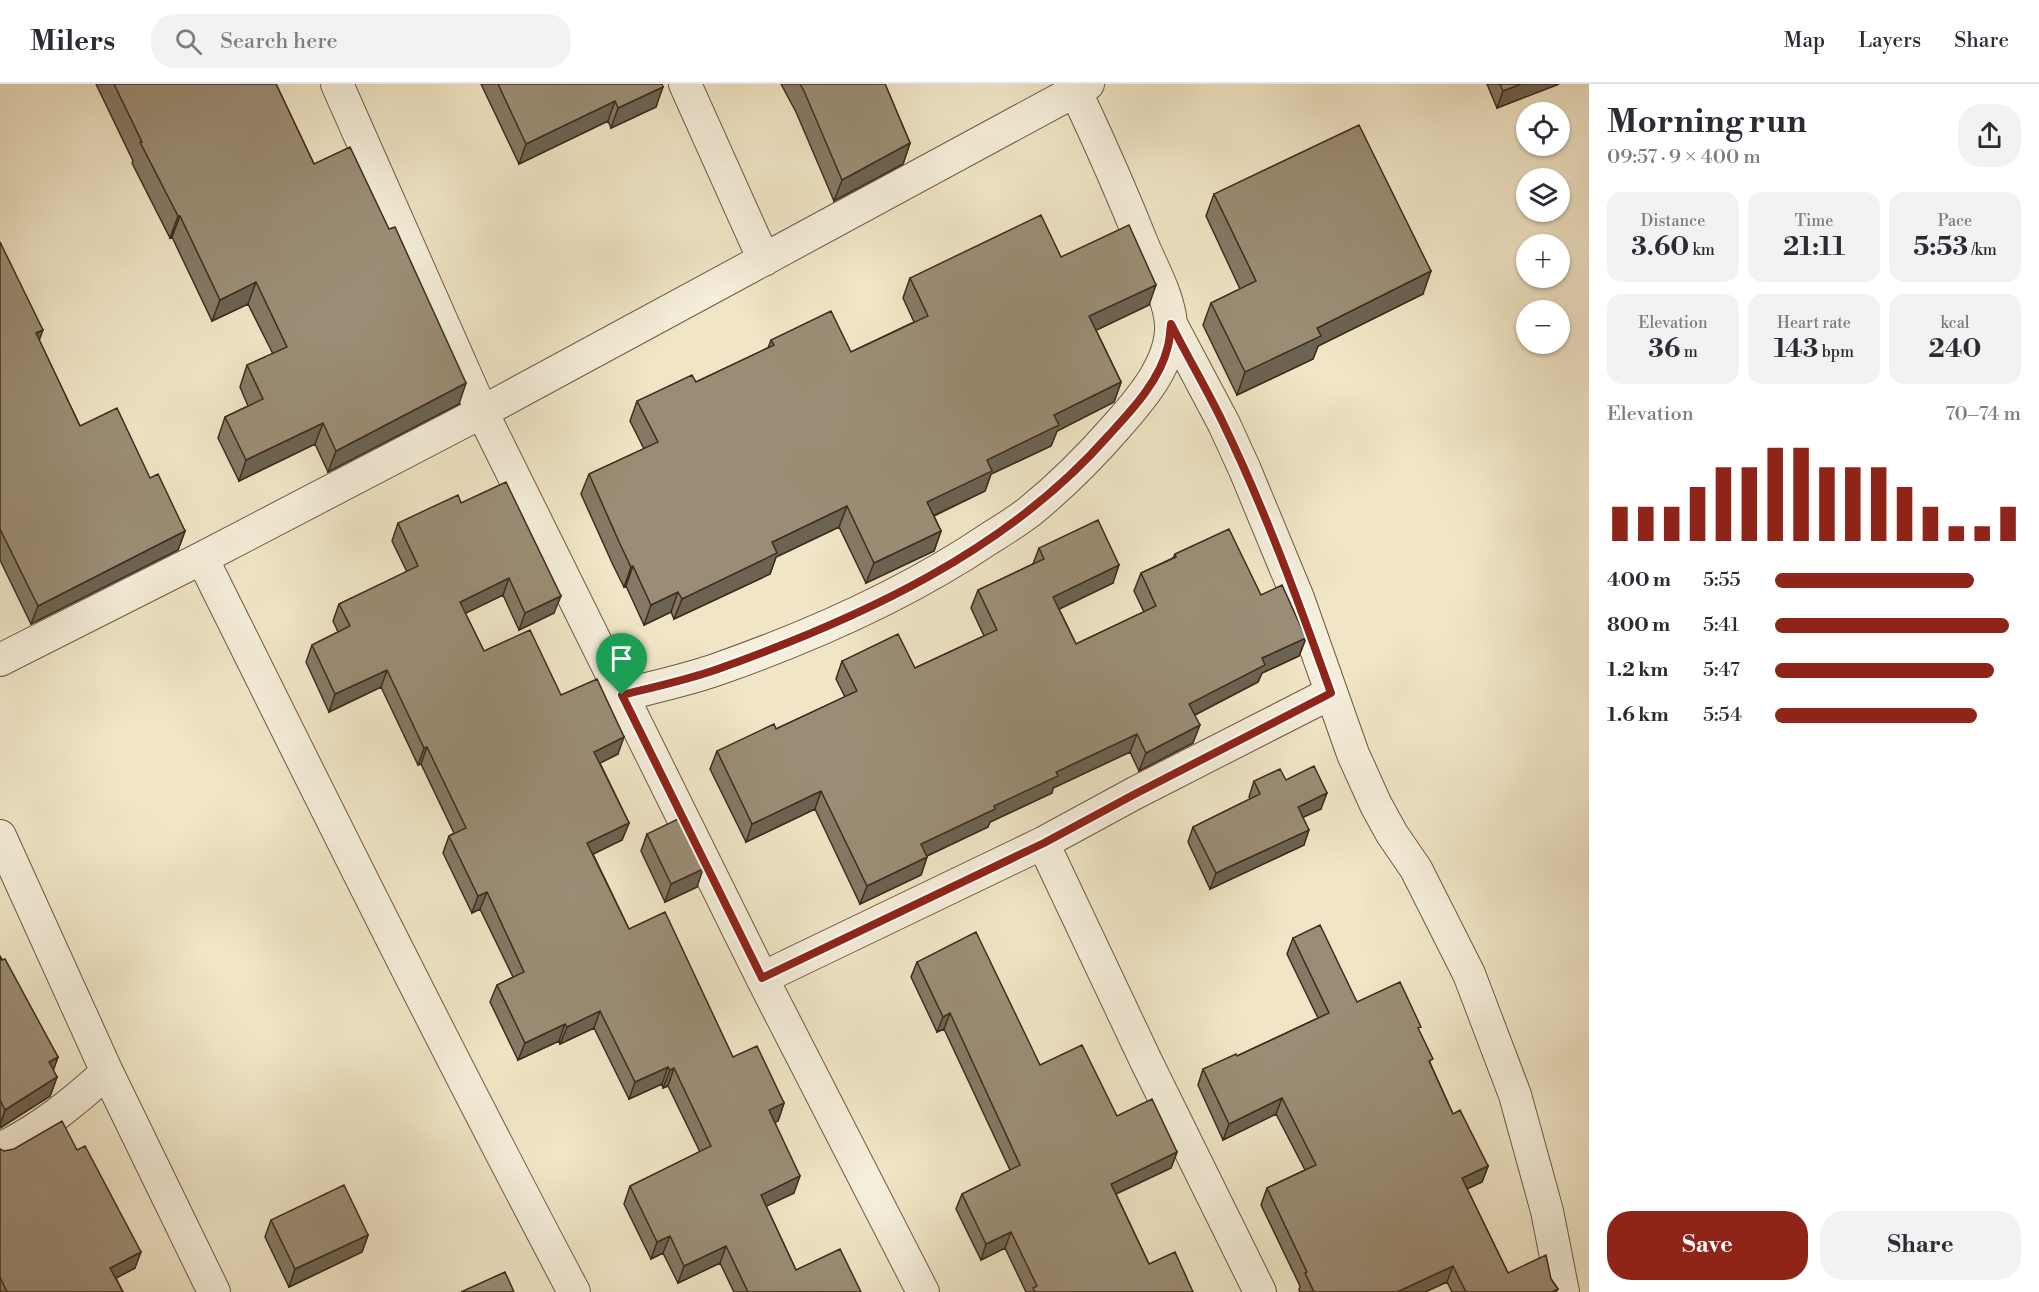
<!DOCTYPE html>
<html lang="en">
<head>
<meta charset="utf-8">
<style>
	:root { --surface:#fff; --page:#f2f2f3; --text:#2b2b33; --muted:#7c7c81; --line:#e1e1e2; --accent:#8f2418 }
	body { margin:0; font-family:"Libre Bodoni",serif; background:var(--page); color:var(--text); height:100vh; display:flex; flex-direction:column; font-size:22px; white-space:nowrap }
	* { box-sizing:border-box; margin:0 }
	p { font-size:20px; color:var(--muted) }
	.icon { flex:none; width:33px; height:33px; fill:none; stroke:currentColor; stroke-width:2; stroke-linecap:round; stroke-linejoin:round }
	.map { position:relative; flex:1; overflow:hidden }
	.side { display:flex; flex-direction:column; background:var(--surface); width:450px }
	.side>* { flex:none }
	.fabs { position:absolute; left:1516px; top:18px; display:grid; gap:12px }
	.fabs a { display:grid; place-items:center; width:54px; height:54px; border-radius:50%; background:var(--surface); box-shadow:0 2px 4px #0004; font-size:30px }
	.pin { position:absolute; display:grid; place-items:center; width:51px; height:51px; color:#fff; margin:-62px -26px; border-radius:50% 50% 50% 0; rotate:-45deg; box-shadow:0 0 6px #0007 }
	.pin .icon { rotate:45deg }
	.round { display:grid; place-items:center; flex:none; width:63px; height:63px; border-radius:24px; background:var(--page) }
	.overview { display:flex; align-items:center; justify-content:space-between; height:102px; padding:0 18px }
	h1 { font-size:33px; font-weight:700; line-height:45px }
	.figures { display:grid; grid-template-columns:repeat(3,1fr); gap:9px; height:102px; padding:6px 18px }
	.figures div { display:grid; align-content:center; border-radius:15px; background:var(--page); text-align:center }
	.figures b { font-size:26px; font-weight:700 }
	.figures small { font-size:16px; font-weight:400 }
	.figures p { font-size:16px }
	.chart { height:168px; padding:12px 18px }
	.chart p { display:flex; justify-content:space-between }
	.chart svg { width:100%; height:108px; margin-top:6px; stroke:var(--accent); stroke-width:6 }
	.action { display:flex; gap:12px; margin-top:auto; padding:12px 18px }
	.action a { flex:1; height:69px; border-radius:24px; background:var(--accent); color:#fff; font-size:24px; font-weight:700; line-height:69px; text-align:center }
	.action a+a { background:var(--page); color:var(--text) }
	ul { padding:0 18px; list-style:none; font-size:20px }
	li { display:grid; grid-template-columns:96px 72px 1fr; align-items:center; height:45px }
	li i { height:15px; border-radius:8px; background:var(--accent) }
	header { display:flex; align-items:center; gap:36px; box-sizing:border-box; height:84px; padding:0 30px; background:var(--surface); border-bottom:2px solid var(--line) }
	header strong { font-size:28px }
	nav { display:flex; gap:33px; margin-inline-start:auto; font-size:21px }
	.search { width:420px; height:54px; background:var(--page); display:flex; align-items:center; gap:15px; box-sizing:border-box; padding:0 21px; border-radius:24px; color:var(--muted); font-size:22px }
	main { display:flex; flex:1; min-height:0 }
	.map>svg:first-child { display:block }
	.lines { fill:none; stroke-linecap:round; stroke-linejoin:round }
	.minor-casing { stroke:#6a5b48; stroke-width:34 }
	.minor { stroke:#f5eeda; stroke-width:32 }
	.wall { fill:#857965; stroke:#3e2d1e; stroke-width:1.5 }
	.shaded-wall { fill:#6c6352; stroke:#3e2d1e; stroke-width:1.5 }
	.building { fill:#9b8d75; stroke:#3e2d1e; stroke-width:1.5 }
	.route-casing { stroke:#fff; stroke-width:12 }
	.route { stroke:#8f2418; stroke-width:8 }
</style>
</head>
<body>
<header>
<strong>Milers</strong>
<div class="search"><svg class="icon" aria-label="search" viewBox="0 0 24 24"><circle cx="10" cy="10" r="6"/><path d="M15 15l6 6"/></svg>Search here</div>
<nav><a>Map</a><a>Layers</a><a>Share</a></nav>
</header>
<main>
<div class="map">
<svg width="1589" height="1208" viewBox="0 0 1589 1208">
	<rect width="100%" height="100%" fill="#f0e5c6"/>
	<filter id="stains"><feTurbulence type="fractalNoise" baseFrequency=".00333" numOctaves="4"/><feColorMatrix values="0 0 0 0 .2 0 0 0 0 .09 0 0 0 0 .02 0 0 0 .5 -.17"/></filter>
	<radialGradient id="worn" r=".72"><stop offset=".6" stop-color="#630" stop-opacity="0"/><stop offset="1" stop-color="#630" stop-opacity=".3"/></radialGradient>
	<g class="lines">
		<!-- minor casing -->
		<g class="minor-casing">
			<path id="minor" d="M337,0L482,328L762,894L923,1208
				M685,0L764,176
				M1171,240L1224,340L1245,386L1298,514L1353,670L1376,721L1392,750L1416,785L1469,890L1515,1011L1547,1127L1563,1208
				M202,474C324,720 446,966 574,1208
				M0,576L202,474L482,328L1088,0
				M622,611C654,603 687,596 718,585C812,552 907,510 990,454C1003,446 1017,437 1029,428C1061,402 1090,373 1117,342C1141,315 1173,278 1171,240C1169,214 1154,187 1144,164C1123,111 1100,59 1076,8
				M0,752L107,988L214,1208
				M1043,759L1146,977L1260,1208
				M762,894L1043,759L1135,709L1331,609
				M0,1065C41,1045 74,1018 107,988"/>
		</g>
		<!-- minor -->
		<use href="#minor" class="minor"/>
	</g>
	<!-- wall -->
	<path class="wall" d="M96,0H276L314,80L459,320L328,388L315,360L239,397L218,354L225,333L248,322L240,303L247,281L273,270L248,220L212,237L172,153L170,154L132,79L133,77Z
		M481,0H662L656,23L611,44L608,37L519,80Z
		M781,0H885L910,59L903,80L834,117L796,28Z
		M1487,0H1559L1497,24Z
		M1214,110L1423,210L1318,262L1313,275L1237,311L1203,241L1211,219L1240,205L1206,132Z
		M0,158L39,256L80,342L150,394L185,447L178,466L31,540L0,476Z
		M1061,173L1149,221L1096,246L1121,298L1114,318L1057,347L1051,362L991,390L985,407L934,432L941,447L934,467L866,499L839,443L776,473L770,490L674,535L671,528L644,541L626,502L624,503L613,481L581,410L589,390L644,365L630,337L637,317L696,298L768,264L771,256L851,268L914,238L903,214L910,194Z
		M461,419L554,529L519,546L503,511L465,529L484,567L561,611L618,670L600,679L629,739L622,756L593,770L629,845L733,973L784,1019L778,1037L775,1038L794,1109L766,1122L796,1186L861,1208H734L720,1179L678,1199L663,1169L651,1175L624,1120L630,1102L700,1068L668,1002L663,1004L662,1000L629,1015L594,944L560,960L559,957L518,976L490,918L497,901L513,893L480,825L472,829L443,769L449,752L454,749L421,680L418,681L381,603L329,628L306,578L312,561L338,548L333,537L339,520L407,488L392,457L398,439Z
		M1039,464L1113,499L1059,525L1076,560L1144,528L1134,507L1141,489L1173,474L1175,470L1261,511L1306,554L1299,572L1262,589L1258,598L1195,631L1193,659L1139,687L1130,668L1053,704L1052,709L990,738L988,743L927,772V773L921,791L860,820L815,725L746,758L710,685L717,667L776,645L845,613L836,595L842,577L915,584L984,552L971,524L978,506L1033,480Z
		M1286,696L1321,725L1303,733L1304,761L1210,805L1188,758L1193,743L1250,715L1249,713L1254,697Z
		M647,750L697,803L665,818L641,767Z
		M1293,854L1357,918L1419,948L1431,981L1453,1030L1488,1082L1482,1098L1467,1105L1508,1189L1551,1195L1558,1205L1556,1208H1452L1447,1198L1425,1208H1300L1299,1206L1300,1202L1261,1121L1267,1104L1305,1086L1276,1030L1223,1056L1198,1001L1203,985L1237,972L1318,934L1287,870Z
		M0,872L58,973L53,986L57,993L50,1012L0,1044Z
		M917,878L1040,981L1117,1032L1177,1068L1171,1084L1116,1110L1149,1180L1193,1208H1026L1005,1164L981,1176L956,1125L962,1110L1010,1086L944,945L937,948L911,893Z
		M0,1065L135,1184L116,1194L123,1208H0Z
		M271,1136L368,1151L362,1168L289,1203L265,1153Z"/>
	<!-- shaded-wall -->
	<path class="shaded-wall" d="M1521,0H1559L1497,24L1503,7Z
		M663,3L656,23L611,44L618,24Z
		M615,17L608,37L519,80L526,60Z
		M910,59L903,80L834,117L842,96Z
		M178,132H180L172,153L170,154Z
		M1431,187L1423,210L1318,262L1313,275L1237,311L1245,288L1317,244Z
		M256,198L248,220L212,237L220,216Z
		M1156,201L1149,221L1082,253L1089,232Z
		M43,246L36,265V249Z
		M1121,298L1114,318L1057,347L1051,362L991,390L985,407L920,438L927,418L987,376L1054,331Z
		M466,299L459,320L328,388L336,367Z
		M323,339L315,360L239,397L246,376Z
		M847,422L839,443L776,473L770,490L674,535L682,515L772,458Z
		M185,447L178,466L31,540L38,522Z
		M941,447L934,467L866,499L874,479Z
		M1119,481L1113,499L1047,531L1053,513Z
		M633,482L626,502L624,503L631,483Z
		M509,494L503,511L454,535L460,518Z
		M678,508L671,528L644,541L651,521Z
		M561,512L554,529L519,546L525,529Z
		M1306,554L1299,572L1262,589L1258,598L1183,637L1189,620L1262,574Z
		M387,586L381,603L329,628L335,610Z
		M1200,641L1193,659L1139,687L1146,669Z
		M1137,650L1130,668L1053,704L1052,709L990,738L988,743L914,778L921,760L1056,688Z
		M624,653L618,670L588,685L594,668Z
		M427,663L421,680L418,681L424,664Z
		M821,707L815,725L746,758L752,740Z
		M1327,709L1321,725L1293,738L1298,723Z
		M629,739L622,756L581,776L587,759Z
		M1309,746L1304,761L1210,805L1216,789Z
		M927,773L921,791L860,820L867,802Z
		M703,785L697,803L665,818L671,800Z
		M487,808L480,825L472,829L478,812Z
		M600,927L594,944L560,960L567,943Z
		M950,929L944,945L937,948L943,933Z
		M565,940L559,957L518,976L525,959Z
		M58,973L51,993L49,978Z
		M668,983L662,1000L629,1015L635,998Z
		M674,984L668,1002L663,1004L670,986Z
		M57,993L50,1012L0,1044V1041L5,1026Z
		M1282,1014L1276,1030L1223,1056L1229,1040Z
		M784,1019L778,1037L763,1044L769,1026Z
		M1177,1068L1171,1084L1105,1115L1111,1100Z
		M1488,1082L1482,1098L1456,1110L1462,1094Z
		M800,1092L794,1109L754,1128L761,1111Z
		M1011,1148L1005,1164L981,1176L986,1160Z
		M368,1151L362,1168L289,1203L295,1185Z
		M670,1152L663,1169L651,1175L657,1158Z
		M726,1162L720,1179L678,1199L684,1182Z
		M141,1168L135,1184L105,1200L110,1184Z
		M1453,1182L1447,1198L1425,1208H1397Z"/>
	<!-- building -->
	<path class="building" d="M114,0H276L314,80L350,63L389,145L395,143L466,299L336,367L323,339L246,376L225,333L263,315L247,281L287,263L256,198L220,216L180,132H178L140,58H142Z
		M498,0H662L663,3L618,24L615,17L526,60Z
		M800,0H885L910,59L842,96L804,7Z
		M1500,0H1521L1503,7Z
		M1359,41L1431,187L1317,244L1321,252L1245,288L1211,219L1256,197L1214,110Z
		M1041,131L1061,173L1129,141L1156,201L1089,232L1121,298L1054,331L1059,341L987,376L992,387L927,418L941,447L874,479L847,422L772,458L777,469L682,515L678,508L651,521L633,482L631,483L620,460L589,390L658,358L637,317L692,291L696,298L774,261L771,256L831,227L851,268L928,232L910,194Z
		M0,158L43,246L36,249L80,342L117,324L150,394L158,390L185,447L38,522L0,445Z
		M506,398L561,512L525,529L509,494L460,518L484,567L530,546L561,611L597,595L624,653L594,668L629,739L587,759L629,845L665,828L733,973L757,962L784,1019L769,1026L800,1092L761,1111L796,1186L840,1165L861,1208H748L726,1162L684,1182L670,1152L657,1158L630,1102L711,1062L674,984L670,986L668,983L635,998L600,927L567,943L565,940L525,959L497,901L524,888L487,808L478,812L449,752L466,744L427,663L424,664L387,586L335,610L312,561L350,542L339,520L418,482L398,439L458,411L461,419Z
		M1098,436L1119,481L1053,513L1076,560L1156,522L1141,489L1176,473L1175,470L1229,445L1261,511L1282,501L1306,554L1262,574L1265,581L1189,620L1200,641L1146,669L1137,650L1056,688L1058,692L994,722L995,725L921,760L927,773L867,802L821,707L752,740L717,667L774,640L776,645L857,607L842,577L898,550L915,584L997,546L978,506L1044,475L1039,464Z
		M1314,682L1327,709L1298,723L1309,746L1216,789L1193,743L1260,710L1254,697L1280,685L1286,696Z
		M678,735L703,785L671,800L647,750Z
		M1320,841L1357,918L1400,898L1421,943L1418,944L1433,975L1429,977L1453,1030L1460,1026L1488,1082L1462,1094L1508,1189L1546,1171L1551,1195L1558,1205L1552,1208H1466L1453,1182L1397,1208H1314L1305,1189L1307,1188L1267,1104L1316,1081L1282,1014L1229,1040L1203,985L1236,970L1237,972L1329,929L1293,854Z
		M976,848L1040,981L1082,961L1117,1032L1152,1015L1177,1068L1111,1100L1149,1180L1175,1168L1193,1208H1035L1033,1204L1037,1202L1011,1148L986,1160L962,1110L1020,1081L950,929L943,933L917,878Z
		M0,872L2,876L5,875L58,973L49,978L57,993L5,1026L0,1016Z
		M62,1037L77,1066L85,1062L141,1168L110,1184L123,1208H7L0,1193V1065L4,1067L14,1065Z
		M344,1101L368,1151L295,1185L271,1136Z
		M505,1188L514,1208H461Z"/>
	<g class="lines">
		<!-- route casing -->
		<g class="route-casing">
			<path id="route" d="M1171,240C1188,274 1208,307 1224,341C1266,428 1299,519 1331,609L1135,710L1044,759L762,894L622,611C654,603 687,596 718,585C861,534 1007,467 1108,352C1131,327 1160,297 1168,262C1170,255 1170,247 1171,240Z"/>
		</g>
		<!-- route -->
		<use href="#route" class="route"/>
	</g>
	<rect width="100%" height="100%" filter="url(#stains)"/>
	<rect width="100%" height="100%" fill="url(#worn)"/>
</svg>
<div class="fabs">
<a><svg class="icon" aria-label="locate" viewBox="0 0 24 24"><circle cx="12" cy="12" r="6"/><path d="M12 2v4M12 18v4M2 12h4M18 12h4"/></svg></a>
<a><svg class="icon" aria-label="layers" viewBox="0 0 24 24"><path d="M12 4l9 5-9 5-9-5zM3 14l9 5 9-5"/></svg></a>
<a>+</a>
<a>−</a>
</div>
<div class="pin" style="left:622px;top:611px;background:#1e9e55"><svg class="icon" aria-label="arrive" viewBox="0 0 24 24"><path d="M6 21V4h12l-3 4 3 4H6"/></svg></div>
</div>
<section class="side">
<div class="overview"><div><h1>Morning run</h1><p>09:57 · 9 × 400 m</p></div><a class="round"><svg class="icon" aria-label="share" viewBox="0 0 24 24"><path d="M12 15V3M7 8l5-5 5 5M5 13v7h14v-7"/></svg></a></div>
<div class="figures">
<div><p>Distance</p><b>3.60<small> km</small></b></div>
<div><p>Time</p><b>21:11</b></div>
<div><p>Pace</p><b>5:53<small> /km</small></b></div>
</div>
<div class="figures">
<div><p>Elevation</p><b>36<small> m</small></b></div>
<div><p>Heart rate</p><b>143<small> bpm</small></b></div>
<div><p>kcal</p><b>240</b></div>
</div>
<div class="chart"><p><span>Elevation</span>70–74 m</p>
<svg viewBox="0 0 160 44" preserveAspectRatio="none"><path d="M5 44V30M15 44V30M25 44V30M35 44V22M45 44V14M55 44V14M65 44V6M75 44V6M85 44V14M95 44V14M105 44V14M115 44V22M125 44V30M135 44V38M145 44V38M155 44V30"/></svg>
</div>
<ul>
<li><b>400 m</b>5:55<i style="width:81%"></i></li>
<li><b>800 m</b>5:41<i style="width:95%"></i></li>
<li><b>1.2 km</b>5:47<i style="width:89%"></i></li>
<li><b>1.6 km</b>5:54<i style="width:82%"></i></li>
</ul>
<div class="action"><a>Save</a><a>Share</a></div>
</section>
</main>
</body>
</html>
